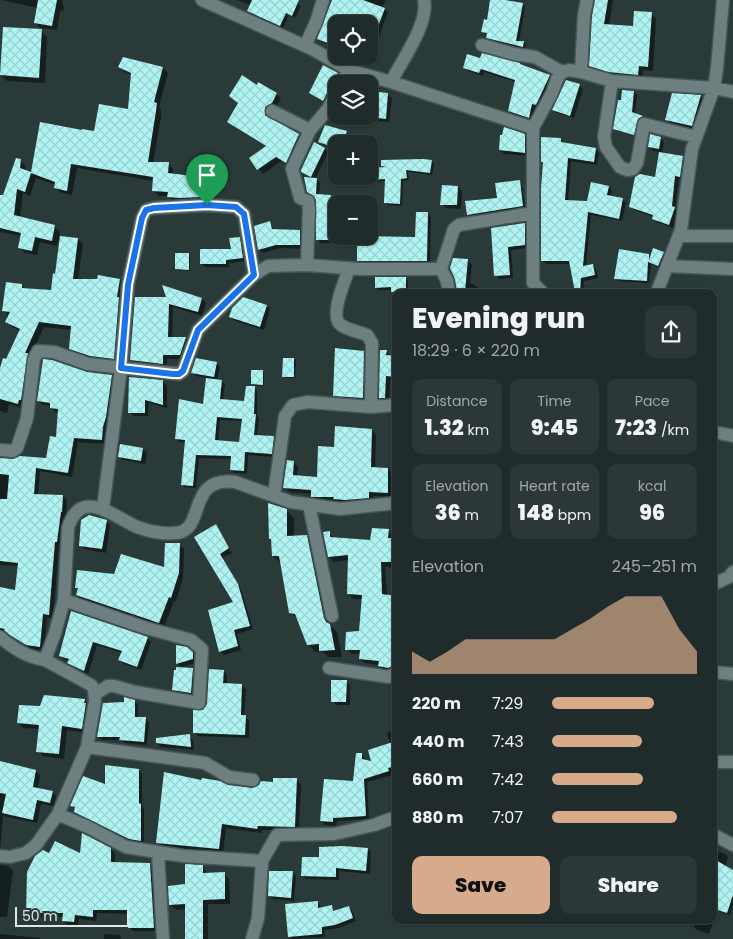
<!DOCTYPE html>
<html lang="en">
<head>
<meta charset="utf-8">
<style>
	:root { --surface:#1f2c2b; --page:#2c3837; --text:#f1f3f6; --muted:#a1a7a9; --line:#3c4847; --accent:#d6ab8b }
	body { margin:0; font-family:Poppins,sans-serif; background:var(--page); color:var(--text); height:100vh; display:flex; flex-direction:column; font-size:19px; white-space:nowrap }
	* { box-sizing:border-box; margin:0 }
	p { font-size:16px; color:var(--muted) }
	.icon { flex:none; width:28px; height:28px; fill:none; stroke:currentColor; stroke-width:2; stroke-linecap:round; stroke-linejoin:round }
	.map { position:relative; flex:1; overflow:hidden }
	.panel { position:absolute; left:392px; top:289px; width:325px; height:635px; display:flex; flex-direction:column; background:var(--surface); border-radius:10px; box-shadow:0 1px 4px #0004,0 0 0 1px var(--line) }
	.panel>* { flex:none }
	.buttons { position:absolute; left:328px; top:15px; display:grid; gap:10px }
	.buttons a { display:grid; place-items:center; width:50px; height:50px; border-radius:10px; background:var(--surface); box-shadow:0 1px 4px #0004,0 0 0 1px var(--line); font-size:25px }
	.scale { position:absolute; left:15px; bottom:12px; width:114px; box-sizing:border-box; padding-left:5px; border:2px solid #dee8e8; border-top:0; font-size:14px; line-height:18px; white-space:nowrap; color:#dee8e8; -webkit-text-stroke:4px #293a39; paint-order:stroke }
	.pin { position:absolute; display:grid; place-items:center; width:42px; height:42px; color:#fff; margin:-51px -21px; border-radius:50% 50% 50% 0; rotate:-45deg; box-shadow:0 0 5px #0007 }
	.pin .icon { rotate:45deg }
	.round { display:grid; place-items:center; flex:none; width:52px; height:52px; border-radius:10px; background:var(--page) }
	.head { display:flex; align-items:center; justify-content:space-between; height:85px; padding:0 20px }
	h1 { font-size:28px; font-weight:800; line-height:38px }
	.figures { display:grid; grid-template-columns:repeat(3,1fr); gap:8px; height:85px; padding:5px 20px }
	.figures div { display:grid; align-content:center; border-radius:10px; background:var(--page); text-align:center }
	.figures b { font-size:21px; font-weight:800 }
	.figures small { font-size:14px; font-weight:400 }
	.figures p { font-size:14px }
	.chart { height:140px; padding:10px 20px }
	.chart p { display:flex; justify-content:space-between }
	.chart svg { width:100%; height:90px; margin-top:5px; fill:var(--accent); opacity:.7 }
	.cta { display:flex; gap:10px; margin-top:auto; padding:10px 20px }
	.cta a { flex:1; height:58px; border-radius:10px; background:var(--accent); color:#111; font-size:20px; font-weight:800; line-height:58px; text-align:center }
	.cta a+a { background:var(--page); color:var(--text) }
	ul { padding:0 20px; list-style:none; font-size:16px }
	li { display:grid; grid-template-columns:80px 60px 1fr; align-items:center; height:38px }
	li i { height:12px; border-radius:6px; background:var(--accent) }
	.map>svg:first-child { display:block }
	.shadow { fill:#0007; fill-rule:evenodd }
	.building { fill:url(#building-cross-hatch); fill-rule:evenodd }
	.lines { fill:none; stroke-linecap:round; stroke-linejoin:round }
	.minor-casing { stroke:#465555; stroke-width:15 }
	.minor { stroke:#6d7f7f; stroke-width:12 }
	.route-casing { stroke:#fff; stroke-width:10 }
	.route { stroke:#1a73e8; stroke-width:6 }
</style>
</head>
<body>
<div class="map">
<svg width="733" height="939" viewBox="0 0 733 939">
	<defs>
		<pattern id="building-cross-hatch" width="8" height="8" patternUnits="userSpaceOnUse" patternTransform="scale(1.25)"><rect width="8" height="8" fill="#aff4f3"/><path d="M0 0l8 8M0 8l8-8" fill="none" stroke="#99d1d0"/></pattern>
	</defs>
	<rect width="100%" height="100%" fill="#293a39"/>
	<!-- shadow -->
	<path class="shadow" d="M1,0H62L64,10L60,11L57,30L40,28L36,23L38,8Z
		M237,0H292L301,6L295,18L289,15L283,28L251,14L248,11L251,5Z
		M334,0H386L382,8L388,12L373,53L369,52V24H336V54L332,50L334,46L322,42L318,39Z
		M492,0L522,4L525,7L519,42H523L526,45L525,49L490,40L488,37V35L482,31L488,21Z
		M595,0H613L609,26L634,27L651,14L656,18L653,71L643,70L642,79L614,76L596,70L591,66Z
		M41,31L47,37L45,83L7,81L1,75Z
		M340,56H353L350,62Z
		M468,56L549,76L553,80L540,108L536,106L532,121L512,114L509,111L516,82L484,72L483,76L468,71L464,68Z
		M120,67L163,68L168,73L159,107L161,109V117L153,163H168L173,169V175L208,180L214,185L207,202H174L168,196H159L153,190L154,181L77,168L72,195L61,193L56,188V185L36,178L30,196L23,193L20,218L54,226L60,232L57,246L40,242L37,255L25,253L20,247L22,236L0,232V196H4L20,161L26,166L25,172L32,174L41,124L95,132L129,110L132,75L125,72Z
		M337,74L341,78L336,90L327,104L310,93Z
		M353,81L363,84H352Z
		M369,85L373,89L372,93L388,95L392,98L389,122L379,121L369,116Z
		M579,85L583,89L574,118L557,113L554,110Z
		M258,86L276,94L281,98L276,108L269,112V119L298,135L303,140L291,166L281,161L263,174L250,158L267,147L233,126L228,122L239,104L230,96Z
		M634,92L637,95L635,114L646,120L638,135L617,128V130L615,128L623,102Z
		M700,96L704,100L695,129L670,123L667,119Z
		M346,132L350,136L347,144H336V149L324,145L320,142Z
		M524,135L528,139V156L504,154L500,150Z
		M660,138L664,142L662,154L682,157L686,161L683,180L679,179L675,209L678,212L673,228L657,222L654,219V217L635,210L631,207L656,178L660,152L653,151L649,147Z
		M561,139L564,144L596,150L599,153L597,165L571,161L568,202H588L608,187L612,190L610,197L622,199L626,203L622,221L591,215L586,266L592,265L596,269L598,278L584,281L583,292H576L571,264H546L542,260L544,163L542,162Z
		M325,149L328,152L316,178L320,182L319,195L331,196L334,200L333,210H336V236H369V212H376L379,215V239L416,238L427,213L431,217L430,264H361L358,260L359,240H337V243H321L317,239L316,197L308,191L313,179L302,171Z
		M431,161L434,164L432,175L408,172L409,180L403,181L402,206L388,205L385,202L386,181L372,182L369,180V170L385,169L382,166Z
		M520,182L522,185L525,209L471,218L468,215L466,202L498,199Z
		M458,187L462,191L461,209L446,208L442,204Z
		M270,223L275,231H300L303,235V249L280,248L263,253L259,249Z
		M524,224L528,228V248L511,250L513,278L499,279L496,275L492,229Z
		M239,238L243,242L246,261L229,263V267H205L201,263L232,250Z
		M78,239L83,244L78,280H120L125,285L118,363L96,360L75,353L70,348L72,330L44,327L30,357L22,408L9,404L7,413L0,411V373L21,331L12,327L7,322L8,316L4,311L22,285L26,289L52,292L56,275Z
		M663,253L665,256L661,268L651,264L649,283L618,281L615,278L649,255L651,258Z
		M189,254L190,256V271L177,270L176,269Z
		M467,260L472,265L470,284H474L478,289V292H458L456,279Z
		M405,278L408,281V292H396V321L393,311V290H379L376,287Z
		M136,299H202L206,303L202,316L173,307L172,338H185L190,342L184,359H167V368L136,364L131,360Z
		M266,306L270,309L264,330L235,321L231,317Z
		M386,351L390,356L396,357V380H390L389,402H385L381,398Z
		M363,352L367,356L366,401L338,399L334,395Z
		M294,359L296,361L295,378H285L284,376Z
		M216,363L220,367L217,380L221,381L225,384L223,400L245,402L254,387L257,391V416L259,418L257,436L273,437L277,441L274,457L248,455L247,474L234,473L231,469L232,459L199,458L196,488L185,487L182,484L186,442H179L176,438L204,405L207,378L196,376L193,372ZM220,420L243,421L240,443L218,442Z
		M263,371L264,373V386L253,385L252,384Z
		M87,373L111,376L116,380L106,444L78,442L72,477L40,471L38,495L63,496L67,500L66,516H65L61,546H59L53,618H47L44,650L30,649L8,632L0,631V588L16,591L19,566L0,565V459H47L57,439L59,412H55L51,406L43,405L38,401Z
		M163,382L167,386V408L149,403L148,416H133L130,412Z
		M372,430L376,435L375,469H388L392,474V497L373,496V502L339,503L337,501H317L312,494L289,492L285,487L294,462L298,467L297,476L318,478L335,448Z
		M143,449L147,453L145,464L123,460L119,456Z
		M286,510L294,518V537L306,536L314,544L331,626L337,632L342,657H328L322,651L315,652L308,644L298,620L291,612L280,563L273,556V542L270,539Z
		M106,521L110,525L106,553L84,549L80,545Z
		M215,526L232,553L222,558L241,589L253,629L237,634L241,650L224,655L220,651L235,603L196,537Z
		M388,531L393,536V539H396V567H385L387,595H396V671H384L379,665L365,663L360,659L361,654H352L347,649L360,633L363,599H353L348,594L349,560L334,562L329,557V533L334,538L371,541Z
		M180,545L184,549L183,578L176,601H174L164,627L82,600L77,595L79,590L76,587L115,575L166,569Z
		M72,613L147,638L151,642L141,670L124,664L120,660L122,653L97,645L88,674L73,666L69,663V661L64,659L60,655Z
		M192,653L196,657V663L181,667L177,663Z
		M192,669L196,673L195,697L177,693L173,690Z
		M223,671L227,675V685L242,686L246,689L244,717L249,720V738L198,736L194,732Z
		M346,682L350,685V705H336L332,701Z
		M84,700L89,706L87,733L67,730L64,759L43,756L38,751L40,729L23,728L18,723L41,707Z
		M135,701L138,705V718H145L149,722L147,745L124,743L122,740H102L98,737Z
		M396,730V770L391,772L392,775L367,782L369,819L337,821L336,826L325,825L322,821L354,783L362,755L366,761L373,762L390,744L387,733Z
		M189,736L193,740L194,750L161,747L157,743Z
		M0,762L36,771L40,775L38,789L52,792L56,796L54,806L41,804L37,823L3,816L0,851Z
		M139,770L142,774V806L144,808V844L133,842L79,815L75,812L76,809L72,805L106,785Z
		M296,780L301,784L299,830H262L261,833L226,828L223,853L162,847L158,842L202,782L252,789L274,783Z
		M714,795L717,799L714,828Z
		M111,849L115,854V864H150L154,868L158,931H133L129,927V914L97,913L96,921L79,919L78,926L68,925L63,921L64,917H32L28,913L49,854L81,855Z
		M368,849L371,853L370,874L339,871V880L306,879L302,875L320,859Z
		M714,850L725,854L728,857L725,867L733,871V906L730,915L717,911L709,934L697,930L694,927L697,920H714Z
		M0,865L8,866L13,871L7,917H0Z
		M203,867L208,874H224L229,879L230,904H208V939H186V909L176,910L170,905L169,887L186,886Z
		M292,872L296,876L294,901L273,899L269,896Z
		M317,902L320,905L321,909L331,907L335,912L349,907L352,910L356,921L339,928L324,930L325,937L292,939L289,936Z
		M0,934L40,938V939H0Z
		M104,934L120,935L121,939H104Z"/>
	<!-- building -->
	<path class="building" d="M38,0H57L52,26L34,23Z
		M252,0H299L292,16L286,13L280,26L247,11Z
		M332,0H363L385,8L370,48L369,47V24H336V53L330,50L333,45L317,39Z
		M490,0H505L523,3L516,41H524L523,47L486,38L487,33L481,32L484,19L487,20Z
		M595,0H608L604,24L633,26L634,11L652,12L648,67L639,66L638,75L608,72L589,66L592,16Z
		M3,27L42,29L39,78L0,75Z
		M482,53L520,63V64L550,75L536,105L532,104L529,118L508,111L515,80L481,69L479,73L463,68L467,54L480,58Z
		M123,57L163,67L154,102L157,103L156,111L148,162H169L168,173L209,178L202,197L179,198L167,197L168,192L152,191L153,177L71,164L67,191L54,188L55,182L31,173L25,192L17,189L14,215L55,225L52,241L35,237L32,251L18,248L21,233L0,228V195H3L16,158L21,159L20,168L31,172L40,122L82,130V129L94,131L99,104L128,109L131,73L118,67Z
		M323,65L338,73L334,80L333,86L329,89L323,101L309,93Z
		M242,75L257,85L258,82L277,93L272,103L265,107V115L299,134L286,163L276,157L257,170L249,158L266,146L227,122L238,103L229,96Z
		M566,80L580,84L570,116L552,110Z
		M622,90L634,91L632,112L643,116L638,119L634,135L613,129L618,100H621Z
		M369,91L388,93L386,119L369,117Z
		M672,93L701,95L692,126L665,120Z
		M325,125L347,131L343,144H336V148L318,142Z
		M504,127L525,134V153L499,150L500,135H502Z
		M650,134L661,137L659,149L648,147Z
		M541,137L561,138V142L596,148L594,162L568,158L565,200L587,201L591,182L609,186L607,195L623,198L619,219L588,212L583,266L593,264L595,275L581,278L580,292H575L569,261H541V188L543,162H541Z
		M314,142L325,148L311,177L301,172V170Z
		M659,152L683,156L680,177L675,176L672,206L675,207L669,225L652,219L653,215L629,207L635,177L640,174L655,177Z
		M423,159L432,160L430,173L406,170L407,178L401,179L400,204L384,203L385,179L369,180V168L386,167L381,166V160Z
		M304,177L317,178L316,194L331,195L329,214H335L334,240H316V200L314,196L307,192Z
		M520,180L523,206L467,215L465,201L497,198L495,183Z
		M442,185L458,186L457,205H440Z
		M416,212H428L427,261H357V236L415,237Z
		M270,221L272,229L300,230V245H276L258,250L254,226Z
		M525,223V245L508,247L510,275L494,276L491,228Z
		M60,236L78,238L73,279H97L98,275L120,279L117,297H119L114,359L90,356L69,349L71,326L39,322L25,353H28L21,400H19L18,404L0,399V368L3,358L6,359L20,329L5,322L10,312L2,311L6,282L22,284V288L51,290L53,273L55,274Z
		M240,237L243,258L226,260V264H200V249H231L229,238Z
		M653,248L664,252L658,266L648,262L647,281L614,279L619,249L649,254V260Z
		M175,253H189V270L175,269Z
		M453,258L468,259L465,292H457L455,279L450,268Z
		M375,277H406V292H391V287L375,288Z
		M162,285L202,298L198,312L169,304L168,337H186L180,355H163V364L130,360L135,297H166Z
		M243,297L267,305L260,327L229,317L232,308Z
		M335,348L364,351L363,398L333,396Z
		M380,350H387L386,355L396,356V377L386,376L385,398H379Z
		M196,358L217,362L214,377L191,373Z
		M283,358H294V377H282Z
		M43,359L52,360L87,372L112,375L106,417L103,427L102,440L74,438L68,473L36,468L34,494L63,495L62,512H61L57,542H55L49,615L43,614L40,647L26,645L10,635L4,630L5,629L0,628V587L15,590L18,563L0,561V499H7L9,475L0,474V458L13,459L20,456L46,458L50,436L56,437L58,409L50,408V403L37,401Z
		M251,370H263V385L251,384Z
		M129,377L163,380V405L145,400V413H128Z
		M206,378L222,380L220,399L244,401L246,386H255L254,414H256L254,435L274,436L272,454L245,452L244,471L230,470L231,456L196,455L193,486L181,485L185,440L175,439L179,399L203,404ZM217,417L242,419L239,442L215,440Z
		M335,426L372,429L371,467L388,468V493L369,492V498L345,500L333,499L334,497H311V490L283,488L287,460L294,461L293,475L317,477L318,446L334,447Z
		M120,444L143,448L141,461L118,457Z
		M268,503L287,509V536L307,535L324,618L326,622L330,624L335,650L319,651V644L307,645L295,614L289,613L279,556H272L271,539H269Z
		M89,515L107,520L102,549L79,546L81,520Z
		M216,524L229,548L220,554L238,584L250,626L234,630L238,646L219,652L208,610L233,602L194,537Z
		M372,528L389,529L388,538H396V562H381L382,594L396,596L394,640H396V656L394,665L388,668L378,666L379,661L359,659L360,650H345L346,632L359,631L362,595L347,594L348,555L328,557L323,532L330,531V537L370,540Z
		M165,543H180L179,573L171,598L169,597L159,623L76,595L78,588H75L77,570L114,574L121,554L164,567Z
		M71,611L148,637L137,667L118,660L122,651L93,642L84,671L67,663L69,659L59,656Z
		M176,645L187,647L193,652V659L176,664Z
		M176,667L193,668L191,693L172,690L174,670H176Z
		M209,669L224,670L223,683L242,684L241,715H246L245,735L193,733V710H203L207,704Z
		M331,680H347L346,702H331Z
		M44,695L85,699L84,703H86L82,729L62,726L59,754L36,752L39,725L17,723L19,705L40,706Z
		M124,697L135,700V717H146L144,742L119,740L120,737H97L103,703L124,702Z
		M190,734L191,747L156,743V738Z
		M396,741V766L388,768L389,771L364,779L366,816L333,818V822L320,821L324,779L353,781L356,753H362V759L371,761L368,750Z
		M0,761L36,770L33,787L53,791L50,803L37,800L33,820L2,813L6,794L0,793Z
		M105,765L139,769V803L141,804V841L129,839L74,812L75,807L70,806L83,776L105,784Z
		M164,772L201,780L202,778L220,781L228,785L252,788L259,785L261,781L273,782V778H297L295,827L258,826L257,829L222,824L219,849L156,843Z
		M82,833L111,848V862L150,863L154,928H128V910H93V917L75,915L74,922L62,921L63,913H26L27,872L35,856L43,850L49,853L55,841L80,853Z
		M343,846L368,848L366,871L336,868V877L301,876L302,857H319V847Z
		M714,859L733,870V895L727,913L714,909Z
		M185,864L203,865V873L225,872V899L203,900V939H185V904L169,905L168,886L185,884Z
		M269,871H293L291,898L268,896Z
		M318,901V908L332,905L333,911L349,906L353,918L335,925L322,927V934L288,937L285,904Z"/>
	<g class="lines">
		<!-- minor casing -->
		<g class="minor-casing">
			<path id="minor" d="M202,0L312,49L349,70L391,82L533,128
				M482,45L514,54L535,57L562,72
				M305,46L316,22L323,0
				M581,72L584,15L587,0
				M612,81L604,137L606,147L620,167L627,170L633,169L637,163L644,124L696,137
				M391,82C402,60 429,24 424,0
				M341,84L349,70
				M272,111L310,130
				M533,213V283L542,292
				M679,236H733
				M307,265L309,210L308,201L300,198L292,169L310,130L328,109L336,93
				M668,266L733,269
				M349,269C345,280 329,317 341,325C348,330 359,332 367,335L372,343L371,407
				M441,269L447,281L449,292
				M657,292L681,230L692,149L714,88L717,68L723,0
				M714,432L733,436
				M0,450L13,451L17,448L27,418L34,359L38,351L54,352L88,364L179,374L183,371L198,330L254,275L268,266L307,265L359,269H441L454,229L459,225L533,213V128L552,93L557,79L562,72L569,70L581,72L612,81L714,88L733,92
				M274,495L285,416L293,405L308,402L371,407L396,405
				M309,505L332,616
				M103,508L121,368L128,285L142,218L146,210L154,208L207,205L236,207L244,214L254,275
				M714,584L729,577L733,572
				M64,600L146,628L191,640L202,649L199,703L135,692L114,686H108L95,694
				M0,637C14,649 27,657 45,660L55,633L64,600L68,528C81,486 114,517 137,527C148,531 163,534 175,533C207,532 185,476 235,482L291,502L340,509L396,503
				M329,668L389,677L396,673
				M714,672L733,674
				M87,747L205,763L229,777L253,780
				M714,762H733
				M58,814L90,828L126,847L183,856L262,861
				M714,835L733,845
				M158,853L163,939
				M0,856L10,857L26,853L36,845L58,814L87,747L95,701L94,689L91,685L45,660
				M252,939L258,918L262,861L277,835L334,834L374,825L396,817"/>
		</g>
		<!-- minor -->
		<use href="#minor" class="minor"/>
	</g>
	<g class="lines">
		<!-- route casing -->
		<g class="route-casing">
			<path id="route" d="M207,205L236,207L244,214L254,275L198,330L183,371L179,374H173L121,368L128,285L142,218L146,210L154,208Z"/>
		</g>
		<!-- route -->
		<use href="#route" class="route"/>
	</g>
</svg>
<div class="buttons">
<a><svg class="icon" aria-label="locate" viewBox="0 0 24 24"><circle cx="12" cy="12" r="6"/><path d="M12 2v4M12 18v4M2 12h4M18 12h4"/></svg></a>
<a><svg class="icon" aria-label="layers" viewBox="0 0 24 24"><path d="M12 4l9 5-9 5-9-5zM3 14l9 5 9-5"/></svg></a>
<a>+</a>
<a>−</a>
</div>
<div class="scale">50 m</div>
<div class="pin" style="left:207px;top:205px;background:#1e9e55"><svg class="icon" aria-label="arrive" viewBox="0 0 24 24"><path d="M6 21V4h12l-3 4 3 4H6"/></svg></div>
<section class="panel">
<div class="head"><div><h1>Evening run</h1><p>18:29 · 6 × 220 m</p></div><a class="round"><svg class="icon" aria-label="share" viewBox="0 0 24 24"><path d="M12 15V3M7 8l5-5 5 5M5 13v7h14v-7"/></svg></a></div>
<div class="figures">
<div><p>Distance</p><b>1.32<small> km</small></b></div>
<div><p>Time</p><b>9:45</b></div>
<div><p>Pace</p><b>7:23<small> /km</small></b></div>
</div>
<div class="figures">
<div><p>Elevation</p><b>36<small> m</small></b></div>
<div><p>Heart rate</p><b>148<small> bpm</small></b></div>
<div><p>kcal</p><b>96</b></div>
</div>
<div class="chart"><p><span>Elevation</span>245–251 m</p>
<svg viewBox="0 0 160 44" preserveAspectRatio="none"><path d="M0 44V33L10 38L20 33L30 27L40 27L50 27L60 27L70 27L80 27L90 22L100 17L110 11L120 6L130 6L140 6L150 22L160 33V44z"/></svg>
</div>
<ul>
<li><b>220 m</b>7:29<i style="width:70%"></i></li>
<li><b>440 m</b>7:43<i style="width:62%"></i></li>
<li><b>660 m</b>7:42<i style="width:63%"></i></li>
<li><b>880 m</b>7:07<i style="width:86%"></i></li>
</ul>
<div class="cta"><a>Save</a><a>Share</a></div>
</section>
</div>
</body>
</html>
